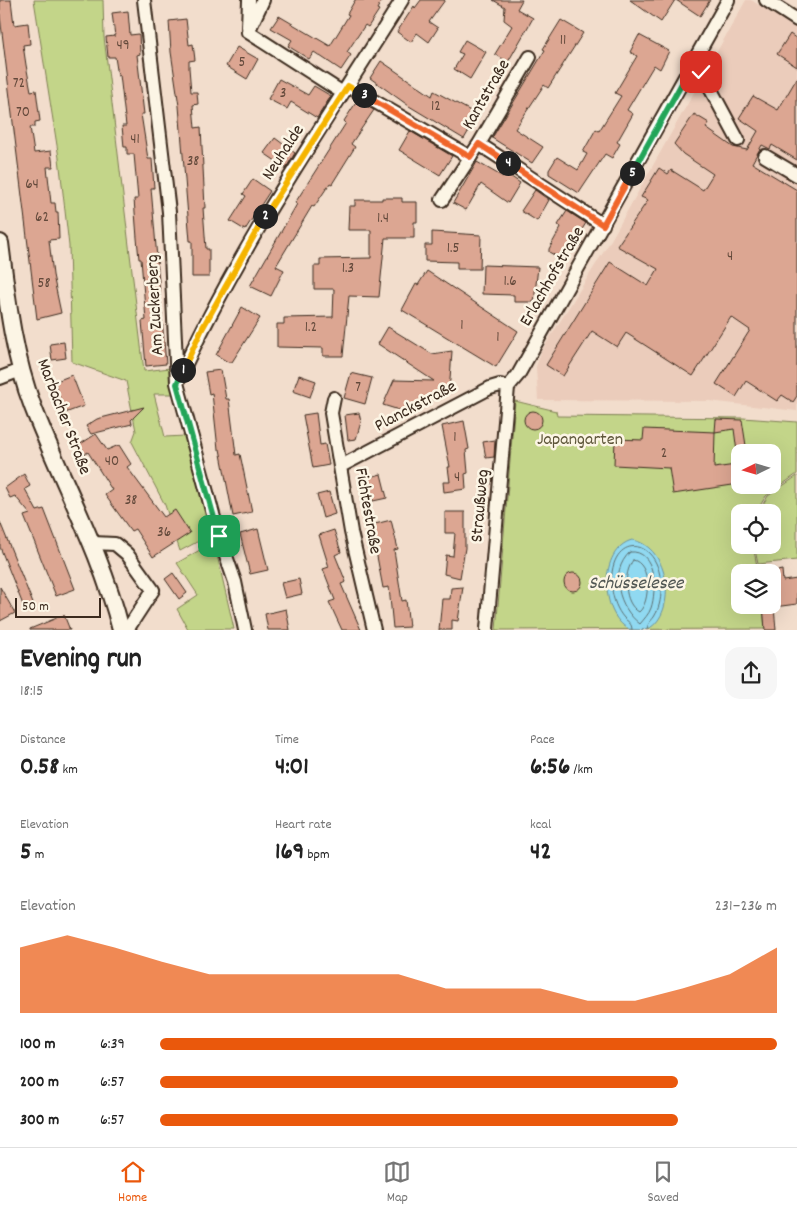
<!DOCTYPE html>
<html lang="en">
<head>
<meta charset="utf-8">
<style>
	:root { --surface:#fff; --page:#f6f6f6; --text:#222; --muted:#767676; --line:#e0e0e0; --accent:#ea580c }
	body { margin:0; font-family:Dekko,sans-serif; background:var(--page); color:var(--text); height:100vh; display:flex; flex-direction:column; font-size:19px; white-space:nowrap }
	* { box-sizing:border-box; margin:0 }
	p { font-size:16px; color:var(--muted) }
	.icon { flex:none; width:28px; height:28px; fill:none; stroke:currentColor; stroke-width:2; stroke-linecap:round; stroke-linejoin:round }
	.map { position:relative; height:630px; overflow:hidden }
	.panel { display:flex; flex-direction:column; background:var(--surface); flex:1 }
	.panel>* { flex:none }
	.needle { width:32px; rotate:265deg }
	.buttons { position:absolute; left:731px; top:444px; display:grid; gap:10px }
	.buttons a { display:grid; place-items:center; width:50px; height:50px; border-radius:10px; background:var(--surface); box-shadow:0 5px 20px #0002; font-size:25px }
	.scale { position:absolute; left:15px; bottom:12px; width:86px; box-sizing:border-box; padding-left:5px; border:2px solid #3b2a1e; border-top:0; font-size:14px; line-height:18px; white-space:nowrap; color:#3b2a1e; -webkit-text-stroke:4px #fcf5e5; paint-order:stroke }
	.pin { position:absolute; display:grid; place-items:center; width:42px; height:42px; color:#fff; margin:-21px; border-radius:10px; box-shadow:0 2px 8px #0006 }
	.km { position:absolute; width:25px; height:25px; margin:-12px; border-radius:50%; background:#222; color:#fff; font-size:14px; line-height:25px; text-align:center }
	.round { display:grid; place-items:center; flex:none; width:52px; height:52px; border-radius:15px; background:var(--page) }
	.headline { display:flex; align-items:center; justify-content:space-between; height:85px; padding:0 20px }
	h1 { font-size:28px; font-weight:700; line-height:38px }
	.figures { display:grid; grid-template-columns:repeat(3,1fr); gap:8px; height:85px; padding:5px 20px }
	.figures div { display:grid; align-content:center }
	.figures b { font-size:25px; font-weight:700 }
	.figures small { font-size:14px; font-weight:400 }
	.figures p { font-size:14px }
	.chart { height:140px; padding:10px 20px }
	.chart p { display:flex; justify-content:space-between }
	.chart svg { width:100%; height:90px; margin-top:5px; fill:var(--accent); opacity:.7 }
	ul { padding:0 20px; list-style:none; font-size:16px }
	li { display:grid; grid-template-columns:80px 60px 1fr; align-items:center; height:38px }
	li i { height:12px; border-radius:6px; background:var(--accent) }
	.dock { display:flex; justify-content:space-around; align-items:center; height:70px; border-top:1px solid var(--line); background:var(--surface); font-size:14px; color:var(--muted) }
	.dock a { display:grid; justify-items:center; gap:2px }
	.dock .current { color:var(--accent) }
	.map>svg:first-child { display:block }
	.built { fill:#ebccbb }
	.green { fill:#c3d589; stroke:#7f8054; fill-rule:evenodd }
	.water { fill:#90d9f1; stroke:#6e939d }
	.lines { fill:none; stroke-linecap:round; stroke-linejoin:round }
	.shore { stroke:#5d7072; stroke-width:1 }
	.stream { stroke:#6e939d; stroke-width:4 }
	.building { fill:#dca692; stroke:#3b2a1e }
	.minor-casing { stroke:#3b2a1e; stroke-width:16 }
	.major-casing { stroke:#3b2a1e; stroke-width:20 }
	.minor { stroke:#fcf5e5; stroke-width:12 }
	.major { stroke:#fcf5e5; stroke-width:16 }
	.split-1-casing { stroke:#fff; stroke-width:10 }
	.split-2-casing { stroke:#fff; stroke-width:10 }
	.split-3-casing { stroke:#fff; stroke-width:10 }
	.split-4-casing { stroke:#fff; stroke-width:10 }
	.split-5-casing { stroke:#fff; stroke-width:10 }
	.split-6-casing { stroke:#fff; stroke-width:10 }
	.split-1 { stroke:#22a559; stroke-width:6 }
	.split-2 { stroke:#f5b400; stroke-width:6 }
	.split-3 { stroke:#f5b400; stroke-width:6 }
	.split-4 { stroke:#f0652b; stroke-width:6 }
	.split-5 { stroke:#f0652b; stroke-width:6 }
	.split-6 { stroke:#22a559; stroke-width:6 }
	.labels { text-anchor:middle; dominant-baseline:central; stroke-width:5; stroke-linejoin:round; paint-order:stroke }
	.number-label { font-size:15px; fill:#63493b }
	.street-label { font-size:18px; fill:#3b2a1e; stroke:#fcf5e5 }
	.park-label { font-size:18px; fill:#5d5539; stroke:#fcf5e5 }
	.water-label { font-size:19px; font-style:italic; fill:#505653; stroke:#fcf5e5 }
</style>
</head>
<body>
<div class="map">
<svg width="797" height="630" viewBox="0 0 797 630">
	<rect width="100%" height="100%" fill="#f2ddcc"/>
	<filter id="ink" filterUnits="userSpaceOnUse"><feTurbulence type="fractalNoise" baseFrequency=".02" numOctaves="2"/><feDisplacementMap in="SourceGraphic" scale="10" xChannelSelector="R" yChannelSelector="G"/><feConvolveMatrix kernelMatrix="1 2 1 2 8 2 1 2 1" color-interpolation-filters="sRGB"/></filter>
	<g filter="url(#ink)">
		<!-- built -->
		<path class="built" d="M746,0H751L797,29V411L709,401L538,400L536,367L541,352L611,240Z"/>
		<!-- green -->
		<path class="green" d="M34,0H103L104,37L144,371L170,368L174,394H154L165,437L185,436L212,534L180,551L165,505L132,442L136,431L126,381L72,362L69,246L59,158Z
			M515,401L556,411L557,416L743,418L797,422V474L766,496L756,512H740V545H753L758,572H740V605H763L765,629L496,630ZM740,452H772V485H740Z
			M797,476V560L758,564L754,545H772V512H758L768,496Z
			M214,542L234,629H188L177,609L198,595L177,563Z"/>
		<!-- water -->
		<path class="water" d="M632,540C670,546 678,613 648,629C643,630 634,630 629,629C599,614 599,549 632,540Z"/>
		<g class="lines">
			<!-- shore -->
			<path class="shore" d="M630,552C656,549 657,591 651,608C649,614 644,619 640,624C619,608 608,573 630,552Z
				M633,560C651,563 651,602 639,612C623,603 623,574 633,560Z
				M632,630C632,623 628,622 624,618C617,610 613,599 612,589C606,530 663,534 661,591C661,599 659,609 654,617C651,621 647,624 647,630"/>
			<!-- stream -->
			<path class="stream" d="M561,439C572,443 580,438 590,443"/>
		</g>
		<!-- building -->
		<path class="building" d="M0,0H11L14,25L28,23L30,44L23,45L26,65L31,91L36,90L40,121L35,122V127H30L34,153L51,151L53,167H47L51,203H55L56,212H58L59,239L49,240L53,275L61,313L37,319L0,16Z
			M355,0H382L377,9L379,10L368,27L365,25L347,52L351,55L341,70L314,52L309,59L288,46L292,40L271,28L279,16L330,46L349,15L347,14Z
			M421,0H445L429,22L438,28L429,42L417,33L411,42L397,32L414,6L415,8Z
			M493,0H522L517,9L533,18L508,62L495,54L512,26L504,20L505,7Z
			M630,0H675L661,22Z
			M676,0H710L700,16Z
			M128,11L130,35L139,34L140,54L137,55L144,114H141L148,159H152L154,188H151L166,364L146,366L142,321L146,320L141,259H139L137,238L134,199H138L134,154H127V147H124L122,126H126L120,75L118,76L115,57H108L106,37L115,36L112,13Z
			M186,19L189,45L193,44L195,60L189,61V68L191,92H197L198,104L193,105L195,128L201,127L205,208H203L206,249H209V277H192V241H190L179,106L171,52L169,21Z
			M561,20L583,33L548,88L544,85L515,129L543,147L532,163L492,138L545,50L543,49Z
			M790,34L797,39V67L777,54Z
			M639,35L669,51L660,69L654,65L627,110L633,114L617,142L620,144L612,158L605,154L579,193L549,174V170L557,157L578,170L587,154L583,152L596,129L599,131L621,96L615,93L637,56L630,52Z
			M465,40L486,52L470,79L454,69L463,54L458,52Z
			M237,47L258,59L247,79L226,66Z
			M381,61L432,96L434,91L478,115L464,139L409,106L370,78Z
			M797,78V160L772,145L770,149L762,145L752,163L797,190V396L793,402L782,395L777,401L746,381L736,397L716,384L750,330L731,317L693,376L626,333L617,347L592,331L563,376L546,365L610,262L648,286L658,269L617,246L648,200L641,197L659,168L668,174L671,170L703,190L713,174L683,154L674,144L694,114L709,123L706,128L733,147L747,150L758,131L739,118L753,96L778,110Z
			M279,79L308,95L314,86L331,96L317,118L291,102L287,109L268,99Z
			M357,101L374,110L351,144L355,147L332,184L330,183L314,207L312,206L276,266L284,270L271,296L250,286L297,204L295,203L346,123L344,121Z
			M410,131L452,156L440,175L399,150Z
			M275,138L295,153L286,168L264,153Z
			M477,162L503,177L506,173L520,183L508,203L481,184L466,210L453,203Z
			M253,179L270,191L245,230L230,221L246,196L243,194Z
			M535,190L549,200L537,221L521,211Z
			M382,198H402V202H417V222H414V238H385L379,297L349,296L343,356H323V348L277,347V324H284V318L333,317L334,289H314V266H320V259L371,258V230H348L349,206H355V200H382Z
			M567,211L586,223L563,260L549,252V249L561,227L558,225Z
			M432,232L481,235L480,269H457V262L425,261V245H432Z
			M483,265L538,267L534,302H514V295L482,294Z
			M427,271L518,331L496,367L402,310L416,284L418,285Z
			M242,307L260,318L232,362H228L216,355Z
			M388,327L432,354L452,351L449,393H437L430,403L414,409L399,410L383,405L394,380L434,381L378,344Z
			M64,342L66,358L52,360L50,344Z
			M221,370L226,399H229L236,455L240,454L252,512L233,516L220,449H218L212,393L209,394L205,372Z
			M351,373L372,378L365,404L344,398Z
			M72,375L84,406L65,413L54,382Z
			M299,375L316,381L310,397L293,391Z
			M144,407L131,420L132,424L91,434L86,426L97,419Z
			M524 420a9 9 0 1 1 18 0a9 9 0 1 1-18 0Z
			M316,413L320,445L325,444L329,465L313,468L303,415Z
			M359,413L361,422L356,439L348,440L345,415Z
			M716,419L742,420L747,452H737L734,429L715,432Z
			M464,421L469,449L466,450L468,473L465,474L466,489L444,492L443,482H450L448,467H450L442,426Z
			M644,429L715,432L714,468L736,465L739,484L673,494L669,468L614,465L615,439L643,440Z
			M96,434L107,450L119,445L131,464L127,467L164,517L175,510L190,533L153,557L135,529L131,531L105,495L112,490L88,452L85,454L79,445Z
			M495,440L494,457L486,458L483,442Z
			M24,474L30,486L25,489L37,511L44,509L75,589L56,596L24,516L30,514L15,496L10,498L5,488Z
			M381,474L387,498L373,501L367,478Z
			M329,492L335,514L323,518L317,495Z
			M445,512H465V548L460,578L444,574L446,555L453,556L455,533H445Z
			M391,520L398,549L394,550L402,601L406,600L409,627L393,628L389,587L383,588L371,525Z
			M0,522L34,606L25,610L0,547Z
			M258,529L268,570L250,574L240,534Z
			M334,530L341,552L335,555L346,582L341,584L361,630H342L329,602L335,600L323,569L329,567L319,535Z
			M782,570L783,581L797,579V604L774,607L776,630H765L763,605H772V572Z
			M564 582a9 9 0 1 1 18 0a9 9 0 1 1-18 0Z
			M173,573L187,593L179,599L165,579Z
			M299,579L302,594L285,598L281,583Z
			M0,587L15,613L0,621Z
			M463,587L458,621L452,620V630H439L442,599H450L451,588Z
			M286,609L290,630H268L265,614Z
			M64,615L70,630H30V629Z"/>
		<g class="lines">
			<!-- minor casing -->
			<g class="minor-casing">
				<path id="minor" d="M144,0L169,212L177,383L219,536L235,582L245,630
					M263,0L248,32L343,93
					M766,0L797,20
					M248,27L249,0
					M695,60L738,140
					M348,86L470,157
					M479,144L603,225
					M765,156L797,175
					M442,200L479,144L530,57
					M0,378L21,370
					M178,381C239,246 324,125 402,0
					M508,387L518,375L728,0
					M334,398L331,413L351,532L374,630
					M341,466L490,388L500,385L508,387
					M93,543L115,544L127,554L153,590L127,630
					M487,629L508,387"/>
			</g>
			<!-- major casing -->
			<g class="major-casing">
				<path id="major" d="M0,243C7,299 13,355 33,407C62,482 101,551 121,630"/>
			</g>
			<!-- minor -->
			<use href="#minor" class="minor"/>
			<!-- major -->
			<use href="#major" class="major"/>
		</g>
	</g>
	<g class="lines" filter="url(#ink)">
		<!-- split-1 casing -->
		<g class="split-1-casing">
			<path id="split-1" d="M183,370L177,384L219,536"/>
		</g>
		<!-- split-2 casing -->
		<g class="split-2-casing">
			<path id="split-2" d="M183,370L202,329L265,216"/>
		</g>
		<!-- split-3 casing -->
		<g class="split-3-casing">
			<path id="split-3" d="M265,216L348,86L364,95"/>
		</g>
		<!-- split-4 casing -->
		<g class="split-4-casing">
			<path id="split-4" d="M364,95L470,157L479,144L508,163"/>
		</g>
		<!-- split-5 casing -->
		<g class="split-5-casing">
			<path id="split-5" d="M508,163L603,225L632,173"/>
		</g>
		<!-- split-6 casing -->
		<g class="split-6-casing">
			<path id="split-6" d="M632,173L695,60L701,72"/>
		</g>
		<!-- split-1 -->
		<use href="#split-1" class="split-1"/>
		<!-- split-2 -->
		<use href="#split-2" class="split-2"/>
		<!-- split-3 -->
		<use href="#split-3" class="split-3"/>
		<!-- split-4 -->
		<use href="#split-4" class="split-4"/>
		<!-- split-5 -->
		<use href="#split-5" class="split-5"/>
		<!-- split-6 -->
		<use href="#split-6" class="split-6"/>
	</g>
	<g class="labels">
		<!-- number labels -->
		<g class="number-label">
			<text x="563" y="41">11</text>
			<text x="123" y="46">49</text>
			<text x="242" y="63">5</text>
			<text x="19" y="84">72</text>
			<text x="283" y="94">3</text>
			<text x="436" y="107">12</text>
			<text x="23" y="113">70</text>
			<text x="135" y="140">41</text>
			<text x="193" y="162">38</text>
			<text x="32" y="185">64</text>
			<text x="42" y="218">62</text>
			<text x="383" y="219">1.4</text>
			<text x="453" y="249">1.5</text>
			<text x="730" y="257">4</text>
			<text x="348" y="269">1.3</text>
			<text x="510" y="282">1.6</text>
			<text x="44" y="284">58</text>
			<text x="462" y="326">1</text>
			<text x="311" y="328">1.2</text>
			<text x="498" y="338">1</text>
			<text x="358" y="388">7</text>
			<text x="455" y="438">1</text>
			<text x="664" y="454">2</text>
			<text x="112" y="462">40</text>
			<text x="457" y="478">4</text>
			<text x="131" y="501">38</text>
			<text x="164" y="533">36</text>
		</g>
		<!-- street labels -->
		<g class="street-label">
			<text transform="translate(487 95) rotate(-60)">Kantstraße</text>
			<text transform="translate(284 153) rotate(-57)">Neuhalde</text>
			<text transform="translate(553 277) rotate(-60)">Erlachhofstraße</text>
			<text transform="translate(156 305) rotate(-93)">Am Zuckerberg</text>
			<text transform="translate(416 407) rotate(-28)">Planckstraße</text>
			<text transform="translate(63 417) rotate(69)">Marbacher Straße</text>
			<text transform="translate(481 506) rotate(-85)">Straußweg</text>
			<text transform="translate(367 511) rotate(80)">Fichtestraße</text>
		</g>
		<!-- park labels -->
		<g class="park-label">
			<text x="580" y="440">Japangarten</text>
		</g>
		<!-- water labels -->
		<g class="water-label">
			<text x="636" y="584">Schüsselesee</text>
		</g>
	</g>
</svg>
<div class="buttons">
<a><svg class="needle" viewBox="-14 -14 28 28"><path d="M0-13l5 13h-10z" fill="#e53935"/><path d="M0 13l5-13h-10z" fill="#767676"/></svg></a>
<a><svg class="icon" aria-label="locate" viewBox="0 0 24 24"><circle cx="12" cy="12" r="6"/><path d="M12 2v4M12 18v4M2 12h4M18 12h4"/></svg></a>
<a><svg class="icon" aria-label="layers" viewBox="0 0 24 24"><path d="M12 4l9 5-9 5-9-5zM3 14l9 5 9-5"/></svg></a>
</div>
<div class="scale">50 m</div>
<div class="pin" style="left:219px;top:536px;background:#1e9e55"><svg class="icon" aria-label="arrive" viewBox="0 0 24 24"><path d="M6 21V4h12l-3 4 3 4H6"/></svg></div>
<div class="pin" style="left:701px;top:72px;background:#d93025"><svg class="icon" aria-label="check" viewBox="0 0 24 24"><path d="M5 12l5 5 9-10"/></svg></div>
<b class="km" style="left:183px;top:370px">1</b>
<b class="km" style="left:265px;top:216px">2</b>
<b class="km" style="left:364px;top:95px">3</b>
<b class="km" style="left:508px;top:163px">4</b>
<b class="km" style="left:632px;top:173px">5</b>
</div>
<section class="panel">
<div class="headline"><div><h1>Evening run</h1><p>18:15</p></div><a class="round"><svg class="icon" aria-label="share" viewBox="0 0 24 24"><path d="M12 15V3M7 8l5-5 5 5M5 13v7h14v-7"/></svg></a></div>
<div class="figures">
<div><p>Distance</p><b>0.58<small> km</small></b></div>
<div><p>Time</p><b>4:01</b></div>
<div><p>Pace</p><b>6:56<small> /km</small></b></div>
</div>
<div class="figures">
<div><p>Elevation</p><b>5<small> m</small></b></div>
<div><p>Heart rate</p><b>169<small> bpm</small></b></div>
<div><p>kcal</p><b>42</b></div>
</div>
<div class="chart"><p><span>Elevation</span>231–236 m</p>
<svg viewBox="0 0 160 44" preserveAspectRatio="none"><path d="M0 44V12L10 6L20 12L30 19L40 25L50 25L60 25L70 25L80 25L90 32L100 32L110 32L120 38L130 38L140 32L150 25L160 12V44z"/></svg>
</div>
<ul>
<li><b>100 m</b>6:39<i style="width:100%"></i></li>
<li><b>200 m</b>6:57<i style="width:84%"></i></li>
<li><b>300 m</b>6:57<i style="width:84%"></i></li>
</ul>
</section>
<nav class="dock">
<a class="current"><svg class="icon" aria-label="home" viewBox="0 0 24 24"><path d="M3 11l9-7 9 7M6 9v11h12V9"/></svg>Home</a>
<a><svg class="icon" aria-label="map" viewBox="0 0 24 24"><path d="M3 6l6-2 6 2 6-2v14l-6 2-6-2-6 2zM9 4v14M15 6v14"/></svg>Map</a>
<a><svg class="icon" aria-label="saved" viewBox="0 0 24 24"><path d="M7 4h10v16l-5-4-5 4z"/></svg>Saved</a>
</nav>
</body>
</html>
